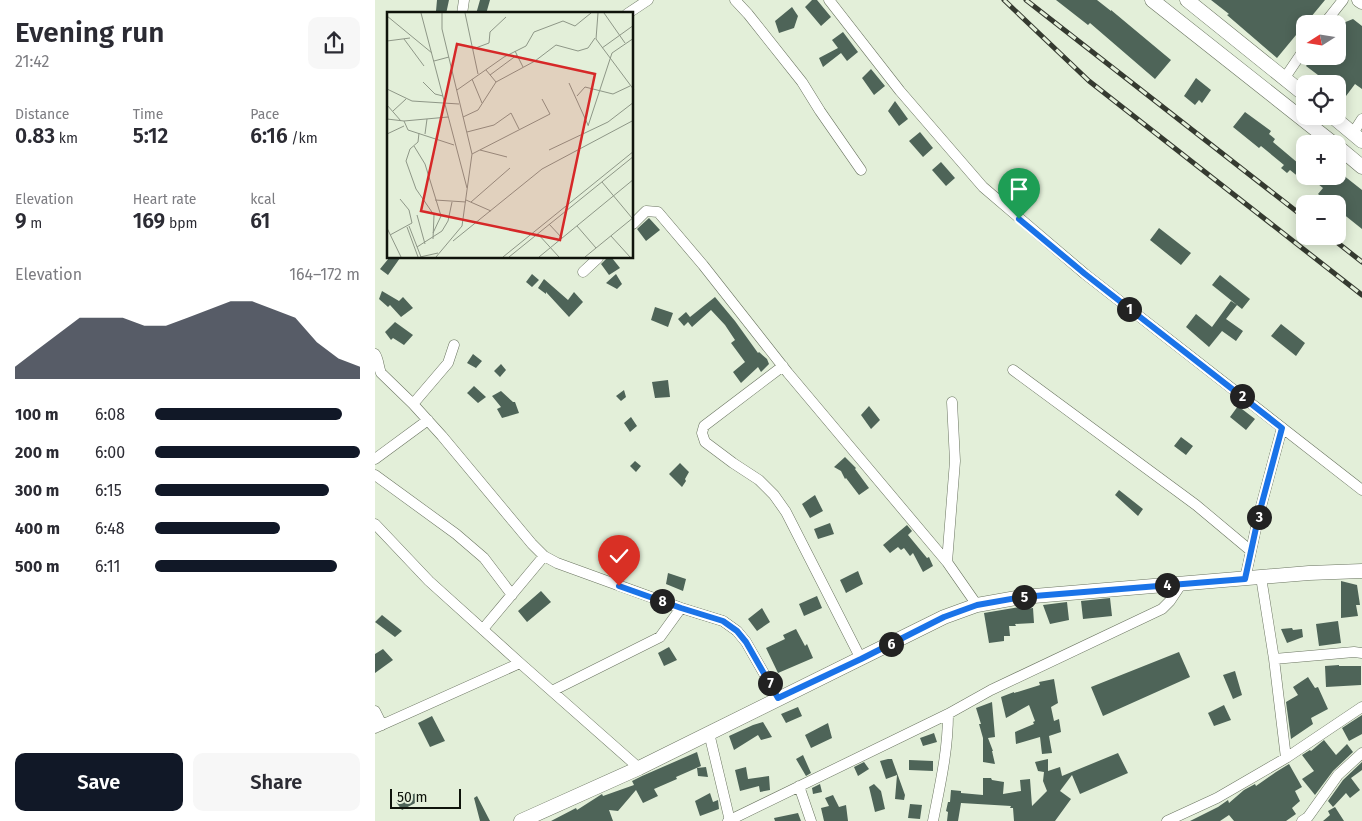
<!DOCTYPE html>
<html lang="en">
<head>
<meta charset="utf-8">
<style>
	:root { --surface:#fff; --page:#f7f7f7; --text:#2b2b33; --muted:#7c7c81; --accent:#111827 }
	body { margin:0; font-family:"Fira Sans",sans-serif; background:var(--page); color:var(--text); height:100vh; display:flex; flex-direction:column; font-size:19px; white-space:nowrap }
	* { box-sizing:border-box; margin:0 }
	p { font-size:16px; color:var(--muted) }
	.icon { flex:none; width:28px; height:28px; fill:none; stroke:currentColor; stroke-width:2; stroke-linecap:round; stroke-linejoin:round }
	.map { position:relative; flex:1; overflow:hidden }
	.side { display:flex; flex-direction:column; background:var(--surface); width:375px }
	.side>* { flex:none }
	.needle { width:32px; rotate:258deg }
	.fabs { position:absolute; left:921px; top:15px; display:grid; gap:10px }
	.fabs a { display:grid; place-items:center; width:50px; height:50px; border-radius:10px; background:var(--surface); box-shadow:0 2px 12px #0003; font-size:25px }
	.scale { position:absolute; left:15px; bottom:12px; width:71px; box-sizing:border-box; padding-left:5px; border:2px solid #0f130b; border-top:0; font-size:14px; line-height:18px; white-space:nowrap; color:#0f130b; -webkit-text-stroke:4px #e3efd9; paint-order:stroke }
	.pin { position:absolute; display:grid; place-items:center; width:42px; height:42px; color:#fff; margin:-51px -21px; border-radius:50% 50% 50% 0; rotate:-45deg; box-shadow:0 0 5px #0007 }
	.pin .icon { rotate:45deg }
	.km { position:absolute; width:25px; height:25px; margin:-12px; border-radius:50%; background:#222; color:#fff; font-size:14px; line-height:25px; text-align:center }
	.round { display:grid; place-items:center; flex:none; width:52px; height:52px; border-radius:10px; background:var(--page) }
	.head { display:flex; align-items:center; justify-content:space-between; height:85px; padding:0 15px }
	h1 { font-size:28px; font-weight:600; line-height:38px }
	.figures { display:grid; grid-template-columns:repeat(3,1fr); gap:8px; height:85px; padding:5px 15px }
	.figures div { display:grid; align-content:center }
	.figures b { font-size:21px; font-weight:600 }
	.figures small { font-size:14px; font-weight:400 }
	.figures p { font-size:14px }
	.chart { height:140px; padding:10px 15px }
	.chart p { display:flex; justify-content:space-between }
	.chart svg { width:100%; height:90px; margin-top:5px; fill:var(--accent); opacity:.7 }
	.action { display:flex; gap:10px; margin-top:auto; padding:10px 15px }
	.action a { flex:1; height:58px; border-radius:10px; background:var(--accent); color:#fff; font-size:20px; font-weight:600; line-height:58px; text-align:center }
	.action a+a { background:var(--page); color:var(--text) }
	ul { padding:0 15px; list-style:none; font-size:16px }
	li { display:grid; grid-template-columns:80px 60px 1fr; align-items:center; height:38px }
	li i { height:12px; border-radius:6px; background:var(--accent) }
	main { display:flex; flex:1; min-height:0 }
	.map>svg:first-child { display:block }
	.building { fill:#4e6458 }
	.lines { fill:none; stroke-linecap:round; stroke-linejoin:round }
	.minor-casing { stroke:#6a7460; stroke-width:11 }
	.major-casing { stroke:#6a7460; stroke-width:15 }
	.minor { stroke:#fff; stroke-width:10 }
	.major { stroke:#fff; stroke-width:14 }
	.rail-casing { stroke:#353a30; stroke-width:5 }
	.rail { stroke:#e3efd9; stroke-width:3; stroke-dasharray:9; stroke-linecap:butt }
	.route-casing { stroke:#fff; stroke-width:10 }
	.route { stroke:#1a73e8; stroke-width:6 }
	.inset-road { fill:none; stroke:#8e9787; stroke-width:1 }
	.view { fill:#d62828; fill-opacity:0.15; stroke:#d62828; stroke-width:2.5 }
	.inset-edge { fill:none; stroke:#0f130b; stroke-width:2.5 }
</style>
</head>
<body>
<main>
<section class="side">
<div class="head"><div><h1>Evening run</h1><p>21:42</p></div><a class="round"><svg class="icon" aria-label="share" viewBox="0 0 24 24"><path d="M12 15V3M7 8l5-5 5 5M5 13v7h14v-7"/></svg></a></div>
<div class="figures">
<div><p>Distance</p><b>0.83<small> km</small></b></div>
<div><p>Time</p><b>5:12</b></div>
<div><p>Pace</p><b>6:16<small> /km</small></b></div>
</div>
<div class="figures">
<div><p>Elevation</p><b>9<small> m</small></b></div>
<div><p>Heart rate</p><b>169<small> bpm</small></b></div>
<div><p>kcal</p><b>61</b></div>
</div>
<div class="chart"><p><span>Elevation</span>164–172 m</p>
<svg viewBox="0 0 160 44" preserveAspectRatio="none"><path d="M0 44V38L10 30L20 22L30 14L40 14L50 14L60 18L70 18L80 14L90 10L100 6L110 6L120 10L130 14L140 26L150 34L160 38V44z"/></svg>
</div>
<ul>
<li><b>100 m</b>6:08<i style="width:91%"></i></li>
<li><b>200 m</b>6:00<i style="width:100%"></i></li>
<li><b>300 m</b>6:15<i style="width:85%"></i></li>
<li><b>400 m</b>6:48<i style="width:61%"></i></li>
<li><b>500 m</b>6:11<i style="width:89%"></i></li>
</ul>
<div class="action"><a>Save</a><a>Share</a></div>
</section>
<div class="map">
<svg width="987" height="821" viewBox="0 0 987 821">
	<rect width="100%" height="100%" fill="#e3efd9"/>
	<!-- building -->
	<path class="building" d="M62,0H74L71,14L61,11Z
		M105,0H115L111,14H101Z
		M437,0H442L456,17L446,26L430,7Z
		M681,0H722L736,11V10L796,60L780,79L715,23L713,25Z
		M836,0H950L902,58L852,15L854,14Z
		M417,7L423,16L419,28L404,33L400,21Z
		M962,18L968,23L978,19L987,26V89L980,84L971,96L962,90V84H955L931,66L938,56H962Z
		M468,32L483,52L472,61L466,53L448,67L444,58L463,48L457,40Z
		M496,69L510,86L499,95L487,78Z
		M821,78L836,90L827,103L824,100L820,105L809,96Z
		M520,101L533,119L524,126L513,111Z
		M870,112L896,131L894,134L900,139L898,142L930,169V182L915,170L912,173L906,168L909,165L886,146L884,148L858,127Z
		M545,132L558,148L548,157L534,141Z
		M566,162L580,178L571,186L557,170Z
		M968,175L987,190V229L962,209V204H955L943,194L948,188L933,176H960L964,180Z
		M274,218L285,230L271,241L262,229Z
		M784,228L816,253L806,265L775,240Z
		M14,258H25L13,275L5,269Z
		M232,258H237L245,268L234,275L226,264Z
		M157,274L164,280L157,287L151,282Z
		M241,274L247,284L242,289L231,283Z
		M845,275L875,299L867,309L837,285Z
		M169,279L193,300L199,292L208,302L194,317L171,292V294L163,288Z
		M7,291L24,301L28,297L38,308L26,317L15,305L13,307L4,299Z
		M340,297L360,321L383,353L384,352L392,359L394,364L386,372L383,367L366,383L358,372L370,362L356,343L360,340L350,325L336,310L317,327L313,322L309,326L303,319L311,312L315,317Z
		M856,301L862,305L851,319L868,331L861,341L847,331L834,347L811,327L821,314L837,327Z
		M280,307L298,313L293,327L276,320Z
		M20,322L38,335L29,345L18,338L16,340L10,332Z
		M906,324L930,343L921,356L896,336Z
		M98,354L107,361L101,368L92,363Z
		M126,364L131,370L125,377L119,371Z
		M293,380L295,397L280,398L277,382Z
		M99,386L111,397L103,403L92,393Z
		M249,390L251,397L246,401L241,396Z
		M126,391L138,402H140L144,413L127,418L122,409L126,407L117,396Z
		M494,406L505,420L496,429L486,415Z
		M863,406L880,419L871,430L855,417Z
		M256,417L262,426L255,432L249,423Z
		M806,437L818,446L811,455L799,446Z
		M470,457L481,468L480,469L494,488L484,495L471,478L470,479L466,471L459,467Z
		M260,461L266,466L261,472L255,466Z
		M305,463L314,472L310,479L311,481L307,487L294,474Z
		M744,490L768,509L763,516L740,495Z
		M440,495L448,511L435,518L427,504Z
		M455,523L459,534L443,539L439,529Z
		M532,525L537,531L533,535L552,558L554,557L558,566L548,572L538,553L535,556L529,548L526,550L523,547L515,553L508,545Z
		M483,571L488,584L471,593L465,580Z
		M293,573L311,579L308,591L291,584Z
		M966,581L982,585L985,605H981L983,616L966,618Z
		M166,591L176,602L152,622L143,611Z
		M442,596L447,608L429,616L424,604Z
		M735,598L737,616L708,619L706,601Z
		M692,602L694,620L675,624L668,605Z
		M650,606V609L658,608L659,623L640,624L641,626H634L635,636H629V641L614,643L609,613Z
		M387,608L395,622L382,631L373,619Z
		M7,615L27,631L20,637L0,622Z
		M963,621L966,643L944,646L941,624Z
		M917,628L918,630L927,629L928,637L912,643L906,629Z
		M421,629L430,646L432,644L438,658L403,673L391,648L410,639L408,635Z
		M294,647L302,660L289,666L283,653Z
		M8,649L18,660L0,673V654Z
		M804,652L815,677L728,716L716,687Z
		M964,665V666H986V685L951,687L950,666Z
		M860,671L867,695L858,699L848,675Z
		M933,677L940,688L943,687L953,709L936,718L938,724L916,739L911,702L923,695L918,687Z
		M679,679L683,703L676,707L679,721L684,719L686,732L674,736L677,753L667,754L665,737L641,744L640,732L659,724L658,722L660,721L654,705L631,718L626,697L639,692V693L665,685L664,682Z
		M617,702L620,737L613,738L618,751H617L620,764L608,762V738L604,724H606L601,708Z
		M849,705L856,720L839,726L833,713Z
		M423,707L427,716L411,723L406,714Z
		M987,715V734L974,741L967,728Z
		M57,716L70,741L55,747L43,723Z
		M388,722L397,737L386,740L383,735L359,750L354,736L378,725Z
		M453,723L457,738L436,748L430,735Z
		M559,733L562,742L548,746L545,738Z
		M949,740L961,755L972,744L978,752L958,771L940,795L927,779L939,771L927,755L935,750L936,751Z
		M322,752L326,766L301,777L302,779L279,789L283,796L268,803L261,790L243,811L234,810L238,821H176L201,808L202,810L227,794L228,796L259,785L257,781L267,776Z
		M743,753L753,773L705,794L697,775L685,791L696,799L680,821H639L638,808H635L636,806L586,803L583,821H572L573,812L571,811L573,802H575L576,790L586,791V793L608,795V778H616L617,780L629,782L628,794L646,791L645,780L655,779L657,806L672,791L668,781L669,772L663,771L660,762L673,759V771L685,767L687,776Z
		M428,755L436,773L431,776L421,759Z
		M513,759H517L530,795L529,800L520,799L522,775L511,779L505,761Z
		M534,760L558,761V771L534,770Z
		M489,762L494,769L483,776L479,767Z
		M987,762V770L976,778L985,790L975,798L971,793L958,807L953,801L968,780Z
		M914,764L927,787L920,791L925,801L917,808L921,814L911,821H859L854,815L845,821H815L843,807L853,800L854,803L869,790L880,784L881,786L901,772Z
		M331,767L333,777L323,776L322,768Z
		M371,767L373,779L394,776L395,790L385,792L384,786L365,791L360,770Z
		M445,784L447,792L438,794L437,788Z
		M499,784L506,791L510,809L500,812L494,787Z
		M43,792L46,797L44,801L27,810L21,802Z
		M335,793L338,802L343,800L344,809L325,816L320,801Z
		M458,795L464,807L471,805L473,821H449L446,808L454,806L450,798Z
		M102,796L115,821H105L99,798Z
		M535,804L547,805L545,819L533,818Z
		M960,807L969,821H948L955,815L953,811Z
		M423,813L426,821H400L399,818Z"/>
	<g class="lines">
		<!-- minor casing -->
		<g class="minor-casing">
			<path id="minor" d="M360,0L373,14L427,82L445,111L486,170
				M454,0L525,91L608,187L710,274L987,490
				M87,14L89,0
				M252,14L273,0
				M949,24L968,0
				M909,79L930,48
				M978,133L987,119
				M258,224L271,211L283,212L328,265L413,373L572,562L602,605
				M208,272L223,258
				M0,354C4,360 3,366 6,373L38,404L67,436L157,544L169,556L182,563L306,608L348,621L362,631L371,642L403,698
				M408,366L329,426L327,433L330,442L358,463L384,480L399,495L411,512L486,659
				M638,370L821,505L876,551
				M38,404L73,363L79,345
				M0,459L53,420
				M0,475L81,534L109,558L137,595
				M0,524L54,581L145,663L264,768
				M572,562L580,461L577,402
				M886,577L899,659L911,758
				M870,579L884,514L907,428
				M108,629L169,556
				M899,659L979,652L987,653
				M177,691L285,637L306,608
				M0,711L7,725
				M0,728L145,663
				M334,733L355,821
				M424,786L436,821
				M353,821L573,714L616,690L787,609L795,601L807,583
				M558,821C565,785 573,751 573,714
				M792,821L842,798L911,758L987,707
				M927,821L933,817L963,775L987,753"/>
		</g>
		<!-- major casing -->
		<g class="major-casing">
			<path id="major" d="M777,0L959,144
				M812,0L930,95
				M984,0L987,2
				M957,116L987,141
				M962,146L987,167
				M146,821L264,768L569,617L602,605L647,597L934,573L987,571"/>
		</g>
		<!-- minor -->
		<use href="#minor" class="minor"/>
		<!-- major -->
		<use href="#major" class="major"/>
		<!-- rail casing -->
		<g class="rail-casing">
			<path id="rail" d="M629,0L714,81L987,295
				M651,0L930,218
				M954,236L987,262"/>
		</g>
		<!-- rail -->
		<use href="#rail" class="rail"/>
	</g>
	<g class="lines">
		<!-- route casing -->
		<g class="route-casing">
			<path id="route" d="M244,586L306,608L348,621L362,631L371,642L403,698L486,659L569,617L602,605L647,597L870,579L884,514L907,428L710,274L644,219"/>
		</g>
		<!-- route -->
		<use href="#route" class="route"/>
	</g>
	<!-- overview -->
	<g transform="translate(12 12)">
		<rect width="246" height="246" fill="#e3efd9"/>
		<path class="inset-road" d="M34,1L80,176M78,1L91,62M211,1L209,27L247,78M217,1L238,31M0,4L45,41M17,27L37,54M0,29L23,26M215,36L247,13M86,37L102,31L103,20L119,5M128,39L136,55M47,49L62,45M99,58L109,70M103,63L130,43M85,67L95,91M36,70L48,82L56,84M182,71L201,113M0,77L25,89L72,92M70,78L117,45L139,34L147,20L176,9L188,14L204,1M190,84L198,75L226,82L243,74M0,93L14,109M6,99L19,87M76,105L91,98L109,70L148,49L169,33L191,39L201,36L208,26M0,107L17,109L61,105M17,109L21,118L67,133M201,114L225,41L247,26M80,120L107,113L124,101L132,117M32,121L31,130L23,137L19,149L29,177L47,203L46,227M0,122L17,114M38,122L40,107M27,134L38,152L54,204L46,221M93,138L120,145M162,138L221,110L247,90M85,142L163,102L155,87M215,170L245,206M48,188L79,190M79,188L104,199M84,190L123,156M30,203L38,232M162,212L175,226M22,214L34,245M190,214L209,236M20,215L31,245M0,216L14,245M151,222L172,245M3,223L25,211L22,198L13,187M224,224L243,245M66,229L155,157L247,108M30,235L55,219L61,209L65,190M33,245L51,241M49,245L75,214L85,142L55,17V1M116,245L247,139M122,245L247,144M152,245L247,167M198,245L247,205"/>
		<path class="view" d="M70,32L208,62L173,228L34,199Z"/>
		<rect width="246" height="246" class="inset-edge"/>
	</g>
</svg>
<div class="fabs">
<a><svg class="needle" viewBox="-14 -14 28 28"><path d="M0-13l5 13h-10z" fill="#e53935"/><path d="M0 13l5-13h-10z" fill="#7c7c81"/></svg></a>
<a><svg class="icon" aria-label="locate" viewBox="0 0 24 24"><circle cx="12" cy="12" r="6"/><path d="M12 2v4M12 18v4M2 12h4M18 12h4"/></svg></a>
<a>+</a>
<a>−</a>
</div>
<div class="scale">50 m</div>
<div class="pin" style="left:644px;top:219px;background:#1e9e55"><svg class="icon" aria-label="arrive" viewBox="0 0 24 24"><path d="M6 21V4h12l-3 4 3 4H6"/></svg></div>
<div class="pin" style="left:244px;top:586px;background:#d93025"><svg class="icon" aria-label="check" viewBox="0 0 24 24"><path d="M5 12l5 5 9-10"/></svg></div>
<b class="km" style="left:754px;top:309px">1</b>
<b class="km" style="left:867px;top:396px">2</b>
<b class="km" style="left:884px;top:517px">3</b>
<b class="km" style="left:792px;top:585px">4</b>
<b class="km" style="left:649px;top:597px">5</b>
<b class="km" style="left:516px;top:644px">6</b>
<b class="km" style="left:395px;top:683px">7</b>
<b class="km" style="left:287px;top:601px">8</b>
</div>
</main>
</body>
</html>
